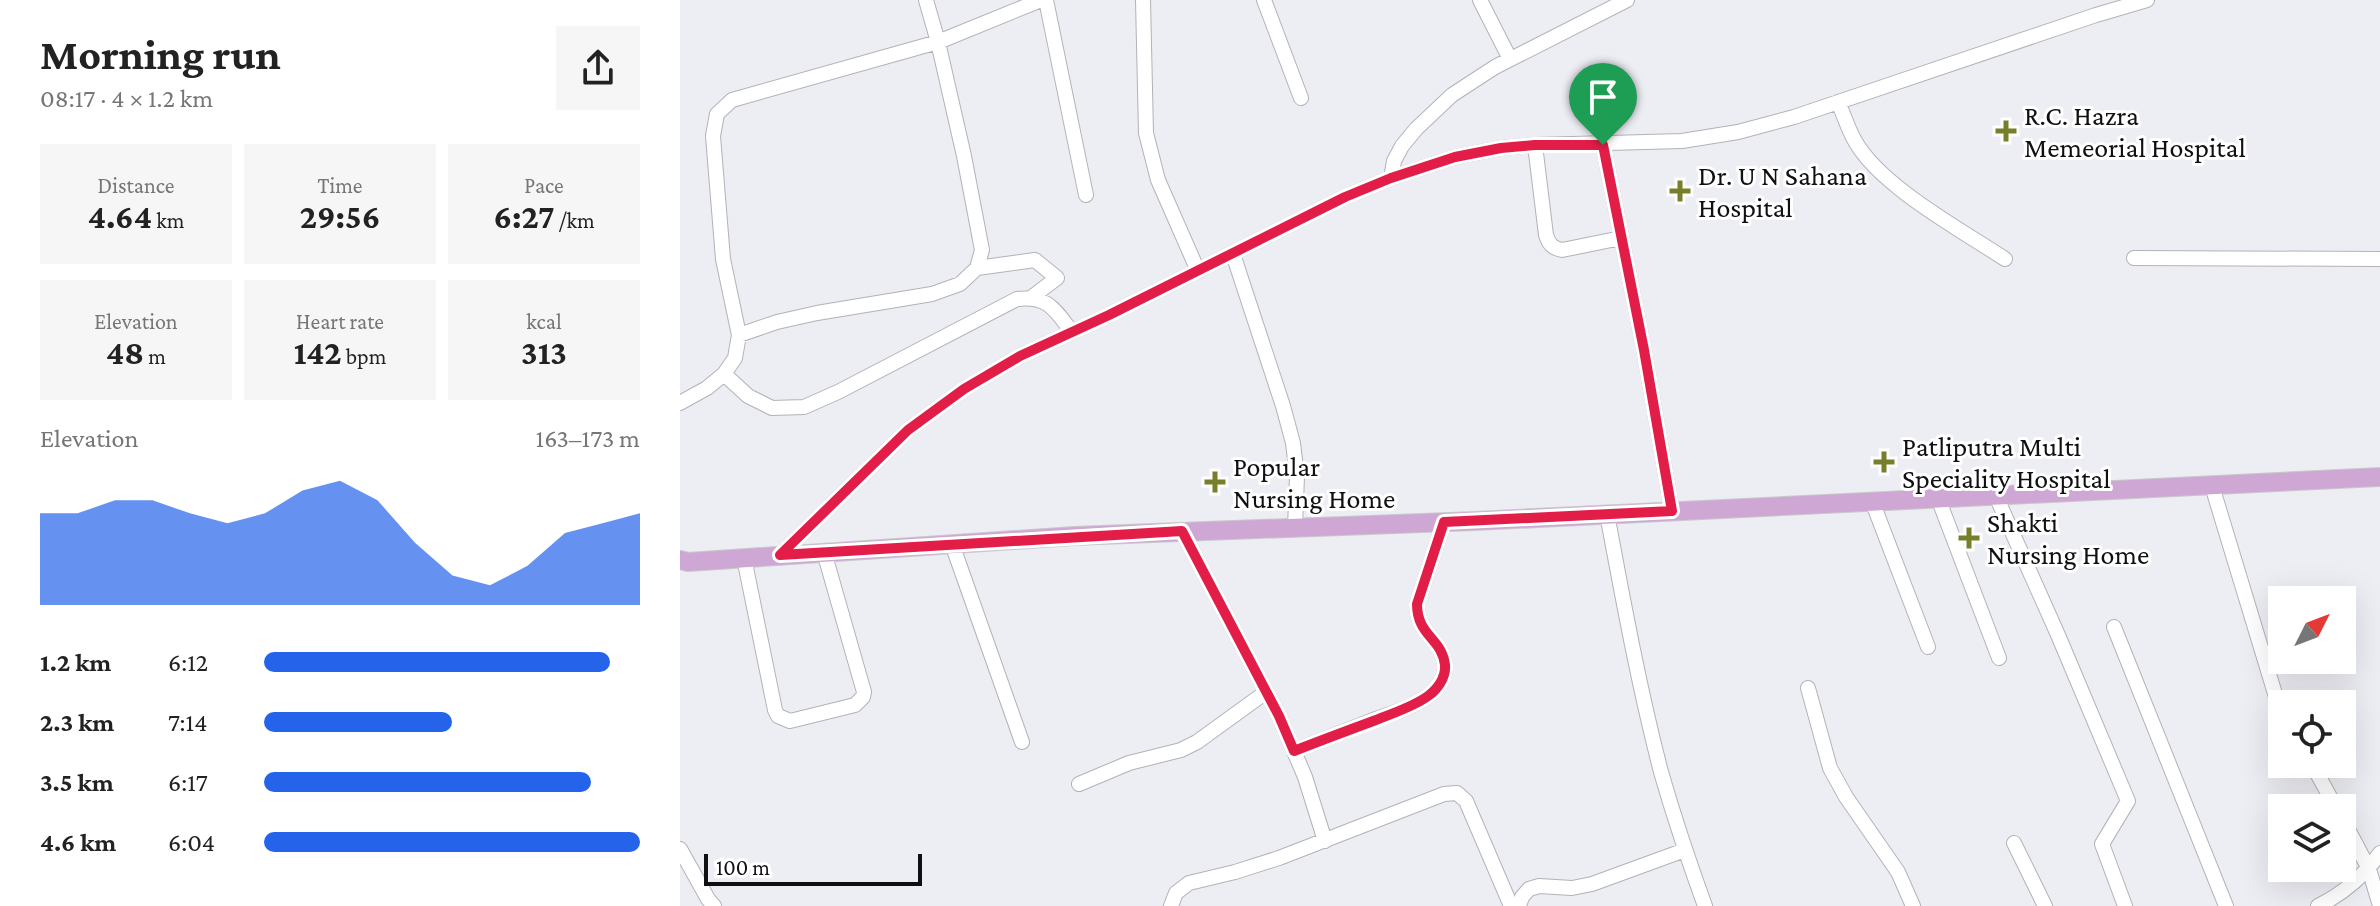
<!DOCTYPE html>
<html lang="en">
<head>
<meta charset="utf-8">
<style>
	:root { --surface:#fff; --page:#f6f6f6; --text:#222; --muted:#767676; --accent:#2563eb }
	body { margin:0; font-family:"Crimson Pro",serif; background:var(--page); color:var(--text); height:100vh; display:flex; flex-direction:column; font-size:30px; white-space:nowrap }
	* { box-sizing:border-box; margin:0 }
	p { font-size:26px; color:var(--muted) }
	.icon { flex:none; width:44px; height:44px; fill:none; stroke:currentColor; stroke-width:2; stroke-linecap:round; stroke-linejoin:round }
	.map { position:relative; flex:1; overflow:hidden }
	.side { display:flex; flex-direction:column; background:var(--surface); width:680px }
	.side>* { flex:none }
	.needle { width:52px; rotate:48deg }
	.fabs { position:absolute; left:1588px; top:586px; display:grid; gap:16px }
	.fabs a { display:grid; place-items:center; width:88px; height:88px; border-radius:0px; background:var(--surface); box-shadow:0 8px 32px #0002; font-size:40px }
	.scale { position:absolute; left:24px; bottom:20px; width:218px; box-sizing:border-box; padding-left:8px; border:4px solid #101013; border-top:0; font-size:22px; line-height:28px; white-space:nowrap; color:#101013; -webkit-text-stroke:6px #fff; paint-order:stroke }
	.pin { position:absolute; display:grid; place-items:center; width:68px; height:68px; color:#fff; margin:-82px -34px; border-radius:50% 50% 50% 0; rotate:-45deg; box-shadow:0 0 8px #0007 }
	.pin .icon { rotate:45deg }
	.round { display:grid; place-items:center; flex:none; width:84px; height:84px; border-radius:0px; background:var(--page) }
	.overview { display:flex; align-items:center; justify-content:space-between; height:136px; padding:0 40px }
	h1 { font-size:44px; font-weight:700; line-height:60px }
	.metrics { display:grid; grid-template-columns:repeat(3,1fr); gap:12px; height:136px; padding:8px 40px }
	.metrics div { display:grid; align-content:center; border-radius:0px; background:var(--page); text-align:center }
	.metrics b { font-size:34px; font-weight:700 }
	.metrics small { font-size:22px; font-weight:400 }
	.metrics p { font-size:22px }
	.chart { height:224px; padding:16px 40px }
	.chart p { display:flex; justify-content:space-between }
	.chart svg { width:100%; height:144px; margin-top:8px; fill:var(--accent); opacity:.7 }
	ul { padding:0 40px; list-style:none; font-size:26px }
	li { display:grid; grid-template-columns:128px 96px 1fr; align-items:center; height:60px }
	li i { height:20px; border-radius:10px; background:var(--accent) }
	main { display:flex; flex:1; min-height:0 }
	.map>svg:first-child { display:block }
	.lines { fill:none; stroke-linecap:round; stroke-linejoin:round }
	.minor-casing { stroke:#b2b2ba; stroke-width:16 }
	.major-casing { stroke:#cacacb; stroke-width:20 }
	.minor { stroke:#fff; stroke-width:14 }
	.major { stroke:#cea7d5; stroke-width:18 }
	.route-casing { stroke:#fff; stroke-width:16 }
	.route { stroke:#e11d48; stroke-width:10 }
	.poi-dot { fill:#777f2a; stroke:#fff; stroke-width:3 }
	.labels { text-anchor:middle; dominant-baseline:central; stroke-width:6; stroke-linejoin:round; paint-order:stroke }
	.poi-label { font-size:28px; fill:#101013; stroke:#fff; text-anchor:start }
</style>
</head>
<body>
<main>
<section class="side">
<div class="overview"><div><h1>Morning run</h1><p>08:17 · 4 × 1.2 km</p></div><a class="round"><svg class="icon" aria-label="share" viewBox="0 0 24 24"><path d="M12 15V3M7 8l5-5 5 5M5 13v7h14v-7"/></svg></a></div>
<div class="metrics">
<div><p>Distance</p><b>4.64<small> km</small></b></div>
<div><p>Time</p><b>29:56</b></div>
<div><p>Pace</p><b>6:27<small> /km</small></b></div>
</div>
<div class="metrics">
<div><p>Elevation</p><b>48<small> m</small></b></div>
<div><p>Heart rate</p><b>142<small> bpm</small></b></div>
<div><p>kcal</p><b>313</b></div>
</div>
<div class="chart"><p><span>Elevation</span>163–173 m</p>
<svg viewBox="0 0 160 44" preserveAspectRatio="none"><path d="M0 44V16L10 16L20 12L30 12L40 16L50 19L60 16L70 9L80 6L90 12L100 25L110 35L120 38L130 32L140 22L150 19L160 16V44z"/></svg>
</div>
<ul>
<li><b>1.2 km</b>6:12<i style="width:92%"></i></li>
<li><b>2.3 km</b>7:14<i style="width:50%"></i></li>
<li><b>3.5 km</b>6:17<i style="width:87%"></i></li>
<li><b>4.6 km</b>6:04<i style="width:100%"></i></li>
</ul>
</section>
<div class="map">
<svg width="1700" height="906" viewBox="0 0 1700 906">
	<rect width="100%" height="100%" fill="#ededf4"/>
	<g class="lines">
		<!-- minor casing -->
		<g class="minor-casing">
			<path id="minor" d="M366,0L406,195
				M463,0L466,133L478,180L518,271
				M584,0L621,98
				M800,0L830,59
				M1158,102C1164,115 1168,129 1175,141C1200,186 1281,230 1325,259
				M855,145L866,235C869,244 872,248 882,250L941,238
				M923,145L964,350L992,511
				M711,178L714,161L722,146L736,129L772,95L815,67L947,0
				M553,254L603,406L613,443L617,477L615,527
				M1454,258L1700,259
				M297,268L355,260L377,278L352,297
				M59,335L97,322L137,313L252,294L280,284L297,268L302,250L284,156L258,42L246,0
				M44,374L68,396L92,408L124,407L158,392L337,299C368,295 375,310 392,332
				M0,403L27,388L44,374L55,358L59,335L43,259L33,136L37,114L52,100L258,42L361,0
				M1532,486L1596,697L1602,709
				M1316,496L1378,635L1448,801L1422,844L1445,906
				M1258,498L1319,658
				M1192,501L1248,647
				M927,514C943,600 959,687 981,772C994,817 1009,862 1025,906
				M502,531L599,716L625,777L645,841
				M272,544L342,742
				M100,555L228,430L284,389L340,356L429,315L665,197L711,178L775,157L821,148L855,145L1002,141L1058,132L1114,117L1416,15L1467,0
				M64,558L95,710L98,716L110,721L175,705L183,697L184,692L144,552
				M1434,627L1546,906
				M1128,688L1150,768L1166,797L1218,872L1233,906
				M614,751C642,740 669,730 696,719C713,713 733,707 748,696C758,689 766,677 765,665C762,638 737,636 737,604L764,522
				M1632,764L1656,808
				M399,784L449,763L501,750L517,742L586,692
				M1662,818L1689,869L1700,906
				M1334,843L1365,906
				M0,849L28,899L34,906
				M491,906L496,893L509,883L555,872L599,858L764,794L777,793L786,801L831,906
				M839,906L842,897L849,889L859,886L892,888L912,884L1005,850
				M1638,906C1664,893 1684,876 1700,853"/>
		</g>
		<!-- major casing -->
		<g class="major-casing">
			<path id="major" d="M0,560L8,562L394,536L795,521L1700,477"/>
		</g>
		<!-- minor -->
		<use href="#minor" class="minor"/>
		<!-- major -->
		<use href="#major" class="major"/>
	</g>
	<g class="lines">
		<!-- route casing -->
		<g class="route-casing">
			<path id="route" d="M855,145H923L964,350L992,511L764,522L737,604C737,636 762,638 765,665C766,677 758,689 748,696C733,707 713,713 696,720C669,730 642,740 614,751L599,716L502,531L100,555L228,430L284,389L340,356L429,315L665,197L711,178L775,157L821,148Z"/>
		</g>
		<!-- route -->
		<use href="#route" class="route"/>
	</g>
	<!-- markers -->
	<g class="poi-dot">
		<path d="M1322 119h8v8h8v8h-8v8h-8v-8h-8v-8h8z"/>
		<path d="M996 179h8v8h8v8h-8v8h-8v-8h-8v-8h8z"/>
		<path d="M1200 450h8v8h8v8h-8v8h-8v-8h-8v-8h8z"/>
		<path d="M531 470h8v8h8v8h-8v8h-8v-8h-8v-8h8z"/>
		<path d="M1285 526h8v8h8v8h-8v8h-8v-8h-8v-8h8z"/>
	</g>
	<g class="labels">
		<!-- poi labels -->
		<g class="poi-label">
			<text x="1344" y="115">R.C. Hazra<tspan x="1344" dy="32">Memeorial Hospital</tspan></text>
			<text x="1018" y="175">Dr. U N Sahana<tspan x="1018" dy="32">Hospital</tspan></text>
			<text x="1222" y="446">Patliputra Multi<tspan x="1222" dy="32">Speciality Hospital</tspan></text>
			<text x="553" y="466">Popular<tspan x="553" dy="32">Nursing Home</tspan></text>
			<text x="1307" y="522">Shakti<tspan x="1307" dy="32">Nursing Home</tspan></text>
		</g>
	</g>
</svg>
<div class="fabs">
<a><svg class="needle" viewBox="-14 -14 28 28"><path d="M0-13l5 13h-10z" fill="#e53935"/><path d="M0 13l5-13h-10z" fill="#767676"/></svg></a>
<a><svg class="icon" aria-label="locate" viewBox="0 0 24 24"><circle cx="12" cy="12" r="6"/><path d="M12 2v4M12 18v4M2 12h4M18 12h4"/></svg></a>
<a><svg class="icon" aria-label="layers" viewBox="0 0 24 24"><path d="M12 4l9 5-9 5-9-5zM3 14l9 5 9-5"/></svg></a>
</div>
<div class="scale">100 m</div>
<div class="pin" style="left:923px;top:145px;background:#1e9e55"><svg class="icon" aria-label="arrive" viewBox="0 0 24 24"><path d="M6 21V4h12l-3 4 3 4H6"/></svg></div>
</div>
</main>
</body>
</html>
